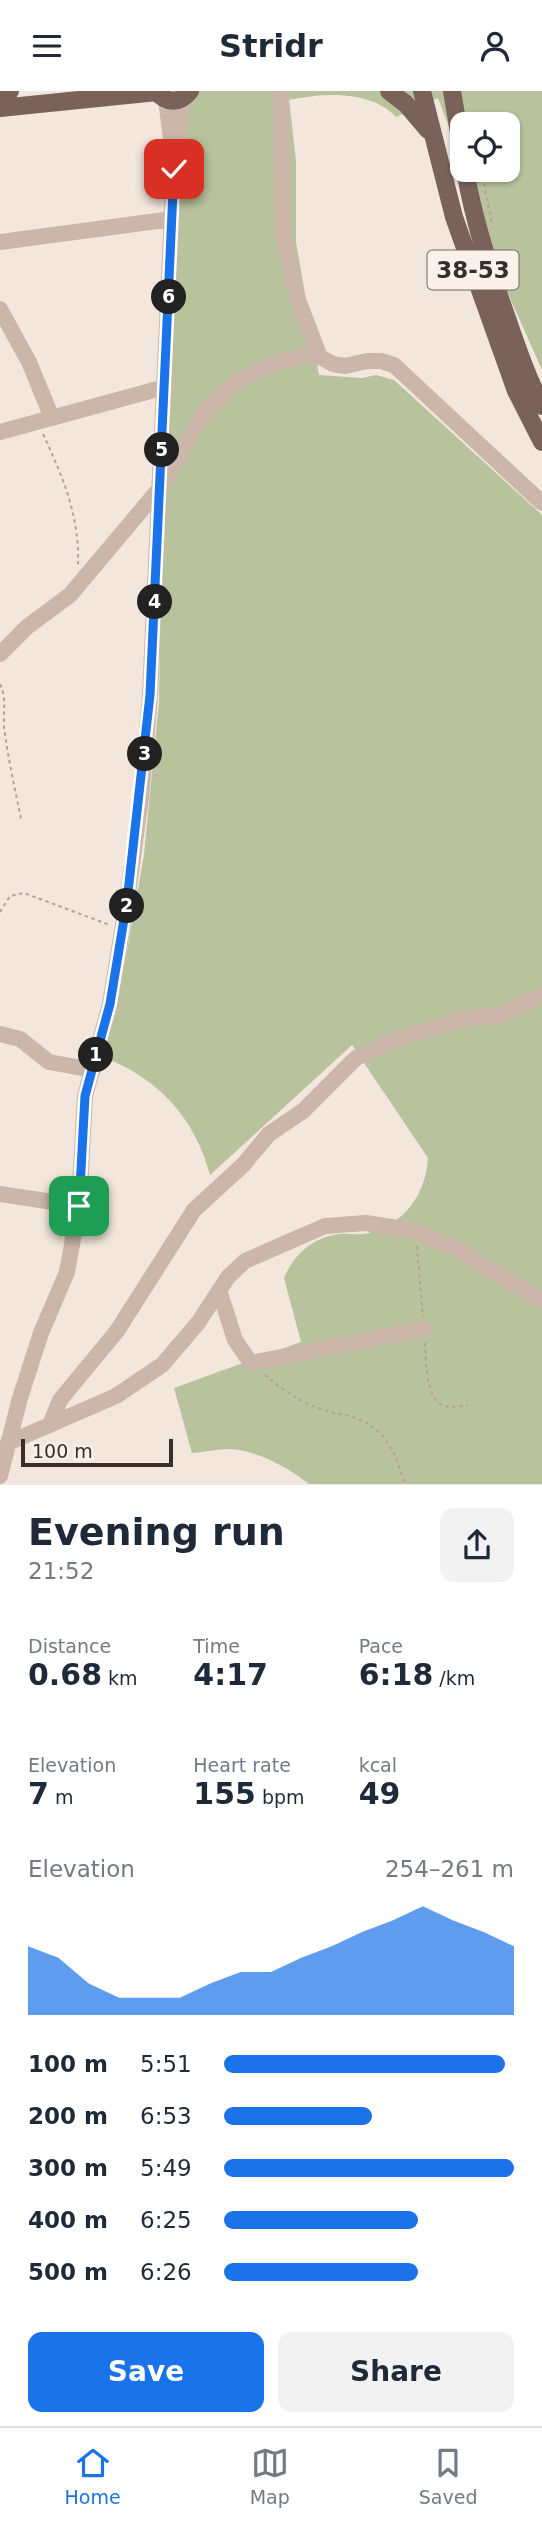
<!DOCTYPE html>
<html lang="en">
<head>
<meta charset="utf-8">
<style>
	:root { --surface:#fff; --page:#f2f2f3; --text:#1f2937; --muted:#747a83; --line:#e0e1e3; --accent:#1a73e8 }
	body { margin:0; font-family:"DejaVu Sans",sans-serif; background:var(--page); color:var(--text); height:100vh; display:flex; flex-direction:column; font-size:26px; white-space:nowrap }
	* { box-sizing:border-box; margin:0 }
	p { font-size:23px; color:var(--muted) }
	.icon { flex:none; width:38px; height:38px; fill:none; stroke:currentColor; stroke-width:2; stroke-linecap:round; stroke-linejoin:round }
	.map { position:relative; height:1394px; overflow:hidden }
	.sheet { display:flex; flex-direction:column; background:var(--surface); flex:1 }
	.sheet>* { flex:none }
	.controls { position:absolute; left:450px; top:21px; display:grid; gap:14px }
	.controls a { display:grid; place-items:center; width:70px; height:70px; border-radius:14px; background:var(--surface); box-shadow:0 2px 5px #0004; font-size:35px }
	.scale { position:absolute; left:21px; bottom:18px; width:152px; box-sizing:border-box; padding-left:7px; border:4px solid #382d29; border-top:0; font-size:19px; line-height:24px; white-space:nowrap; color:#382d29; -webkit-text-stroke:5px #faf2ea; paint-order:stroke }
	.pin { position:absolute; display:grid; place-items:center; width:60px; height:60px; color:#fff; margin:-30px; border-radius:14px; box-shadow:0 4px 10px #0006 }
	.km { position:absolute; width:35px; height:35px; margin:-18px; border-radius:50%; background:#222; color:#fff; font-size:19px; line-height:35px; text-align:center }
	.round { display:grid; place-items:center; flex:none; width:74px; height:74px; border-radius:14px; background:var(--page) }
	.summary { display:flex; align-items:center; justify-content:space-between; height:119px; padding:0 28px }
	h1 { font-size:38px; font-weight:700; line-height:52px }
	.figures { display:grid; grid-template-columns:repeat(3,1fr); gap:10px; height:119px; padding:7px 28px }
	.figures div { display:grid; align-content:center }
	.figures b { font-size:30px; font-weight:700 }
	.figures small { font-size:19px; font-weight:400 }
	.figures p { font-size:19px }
	.chart { height:196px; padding:14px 28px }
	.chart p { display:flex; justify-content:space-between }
	.chart svg { width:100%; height:126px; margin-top:7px; fill:var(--accent); opacity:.7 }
	.action { display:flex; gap:14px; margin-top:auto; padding:14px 28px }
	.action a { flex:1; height:80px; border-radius:14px; background:var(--accent); color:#fff; font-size:28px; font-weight:700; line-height:80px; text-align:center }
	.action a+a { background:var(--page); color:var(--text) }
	ul { padding:0 28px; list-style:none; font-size:23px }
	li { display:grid; grid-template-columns:112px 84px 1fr; align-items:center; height:52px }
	li i { height:18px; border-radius:9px; background:var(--accent) }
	header { display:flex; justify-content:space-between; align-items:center; height:91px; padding:0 28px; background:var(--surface); font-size:32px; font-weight:700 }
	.dock { display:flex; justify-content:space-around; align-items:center; height:98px; border-top:2px solid var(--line); background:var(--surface); font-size:19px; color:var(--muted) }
	.dock a { display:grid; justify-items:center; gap:4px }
	.dock .active { color:var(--accent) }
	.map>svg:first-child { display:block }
	.green { fill:#b8c29d }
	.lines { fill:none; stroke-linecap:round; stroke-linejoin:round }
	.path { stroke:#b7a093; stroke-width:2; stroke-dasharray:3.5 3.5; stroke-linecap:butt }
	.minor { stroke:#cbb6a9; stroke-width:16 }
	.major { stroke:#7a625a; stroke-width:18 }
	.route-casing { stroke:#fff; stroke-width:14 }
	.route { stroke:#1a73e8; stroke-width:9 }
	.labels { text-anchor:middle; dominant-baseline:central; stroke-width:7; stroke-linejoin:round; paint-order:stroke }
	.shield { fill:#faf2ea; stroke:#726863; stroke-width:2 }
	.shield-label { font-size:23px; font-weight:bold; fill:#382d29 }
</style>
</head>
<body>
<header><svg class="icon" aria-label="menu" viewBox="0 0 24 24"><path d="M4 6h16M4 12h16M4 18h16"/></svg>Stridr<svg class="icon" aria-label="person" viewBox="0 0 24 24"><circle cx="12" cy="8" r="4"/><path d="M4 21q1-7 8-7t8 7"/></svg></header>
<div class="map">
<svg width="542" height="1394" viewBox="0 0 542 1394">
	<rect width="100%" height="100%" fill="#f3e7dd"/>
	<!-- green -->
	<path class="green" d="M170,0H542V279L505,196L465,79H508V33H462V71L438,7L396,26C372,0 326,1 289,9L296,69V151L319,284L362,287L376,284L394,289L542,424V1393H309C287,1376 259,1360 230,1358C218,1358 204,1361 192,1362L174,1297L301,1251L284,1187C294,1163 314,1145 341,1143C350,1142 359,1145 368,1142C404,1134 426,1103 428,1067L352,954L210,1084C195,1027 158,987 103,966L126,866L144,764L159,610Z"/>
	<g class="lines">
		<!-- path -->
		<path class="path" d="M481,79L492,133
			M43,343C63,386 80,426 78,475
			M0,593C7,608 3,621 4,636C8,667 15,698 21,728
			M0,821L10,805L24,802L110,834
			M417,1155L423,1226
			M425,1252C426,1268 425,1310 445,1315C452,1317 461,1315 468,1314
			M265,1284C282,1299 305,1314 327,1320C334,1323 342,1323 349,1325C386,1335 395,1361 405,1394"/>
		<!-- minor -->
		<path class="minor" d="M281,0L283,143L297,206L320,266
			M166,9L172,55
			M0,151L172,128
			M0,218L29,271L52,327
			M0,341L165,296
			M0,563L27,536L70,504L160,397L206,319L239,289L278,271L303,265L320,266L333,273L345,275L367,270H381L394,274L542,412
			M0,943L20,948L49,971L93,979
			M0,1103L79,1115
			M219,1199L235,1249L251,1272L424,1238
			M50,1334L60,1309L117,1240L194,1119L243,1074L269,1043L303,1020L356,967L394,949L460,929L500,924L542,905
			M8,1352L116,1305L162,1274L198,1232L228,1186L245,1170L325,1135L366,1132L410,1139L452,1155L542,1210
			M0,1385L20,1307L41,1242L67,1181L79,1115L85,1005L110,913L127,810L141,707L150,604L174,78L183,7"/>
		<!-- major -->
		<path class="major" d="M156,0C166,13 180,13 190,0
			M389,0L406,13L428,39
			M422,0L454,126L516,300L542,351
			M452,0L462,59
			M0,1L10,0
			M0,17L157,1
			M465,79C474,131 490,180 508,230C518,259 528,288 542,315"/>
	</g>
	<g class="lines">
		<!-- route casing -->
		<g class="route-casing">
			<path id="route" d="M79,1115L85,1005L110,913L127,810L150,604L174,78"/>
		</g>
		<!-- route -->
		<use href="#route" class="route"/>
	</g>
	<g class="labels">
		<!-- shield labels -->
		<rect class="shield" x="427.5" y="159.5" width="91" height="39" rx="5"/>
		<g class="shield-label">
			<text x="473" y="179">38-53</text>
		</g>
	</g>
</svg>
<div class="controls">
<a><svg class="icon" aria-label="locate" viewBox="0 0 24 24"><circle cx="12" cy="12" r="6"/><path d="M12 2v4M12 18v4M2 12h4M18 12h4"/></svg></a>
</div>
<div class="scale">100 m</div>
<div class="pin" style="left:79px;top:1115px;background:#1e9e55"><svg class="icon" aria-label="arrive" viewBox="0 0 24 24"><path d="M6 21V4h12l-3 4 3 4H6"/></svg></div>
<div class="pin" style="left:174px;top:78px;background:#d93025"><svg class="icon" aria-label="check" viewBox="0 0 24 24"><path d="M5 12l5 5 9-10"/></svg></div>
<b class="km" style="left:96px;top:964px">1</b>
<b class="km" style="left:127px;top:815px">2</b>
<b class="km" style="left:145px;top:663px">3</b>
<b class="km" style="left:155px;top:511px">4</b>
<b class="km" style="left:162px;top:359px">5</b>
<b class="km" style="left:169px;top:206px">6</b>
</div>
<section class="sheet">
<div class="summary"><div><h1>Evening run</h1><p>21:52</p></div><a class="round"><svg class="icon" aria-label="share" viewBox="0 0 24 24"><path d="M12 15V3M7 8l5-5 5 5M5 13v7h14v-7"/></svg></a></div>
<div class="figures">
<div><p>Distance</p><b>0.68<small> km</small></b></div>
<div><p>Time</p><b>4:17</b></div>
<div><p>Pace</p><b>6:18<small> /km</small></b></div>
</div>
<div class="figures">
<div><p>Elevation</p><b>7<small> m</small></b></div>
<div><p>Heart rate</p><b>155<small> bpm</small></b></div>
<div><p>kcal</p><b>49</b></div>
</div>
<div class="chart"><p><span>Elevation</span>254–261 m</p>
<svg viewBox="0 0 160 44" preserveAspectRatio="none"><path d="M0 44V20L10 24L20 33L30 38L40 38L50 38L60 33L70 29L80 29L90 24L100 20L110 15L120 11L130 6L140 11L150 15L160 20V44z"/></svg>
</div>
<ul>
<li><b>100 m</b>5:51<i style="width:97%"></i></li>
<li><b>200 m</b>6:53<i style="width:51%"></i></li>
<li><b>300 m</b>5:49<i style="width:100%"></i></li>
<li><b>400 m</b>6:25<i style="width:67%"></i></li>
<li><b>500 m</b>6:26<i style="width:67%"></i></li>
</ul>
<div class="action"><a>Save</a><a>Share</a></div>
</section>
<nav class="dock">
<a class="active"><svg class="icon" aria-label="home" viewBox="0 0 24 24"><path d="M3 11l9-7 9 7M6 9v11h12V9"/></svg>Home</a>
<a><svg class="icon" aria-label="map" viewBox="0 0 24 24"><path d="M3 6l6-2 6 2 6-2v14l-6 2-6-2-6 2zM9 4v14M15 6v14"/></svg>Map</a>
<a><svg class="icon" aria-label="saved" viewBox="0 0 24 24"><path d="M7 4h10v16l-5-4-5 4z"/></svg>Saved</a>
</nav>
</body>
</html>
